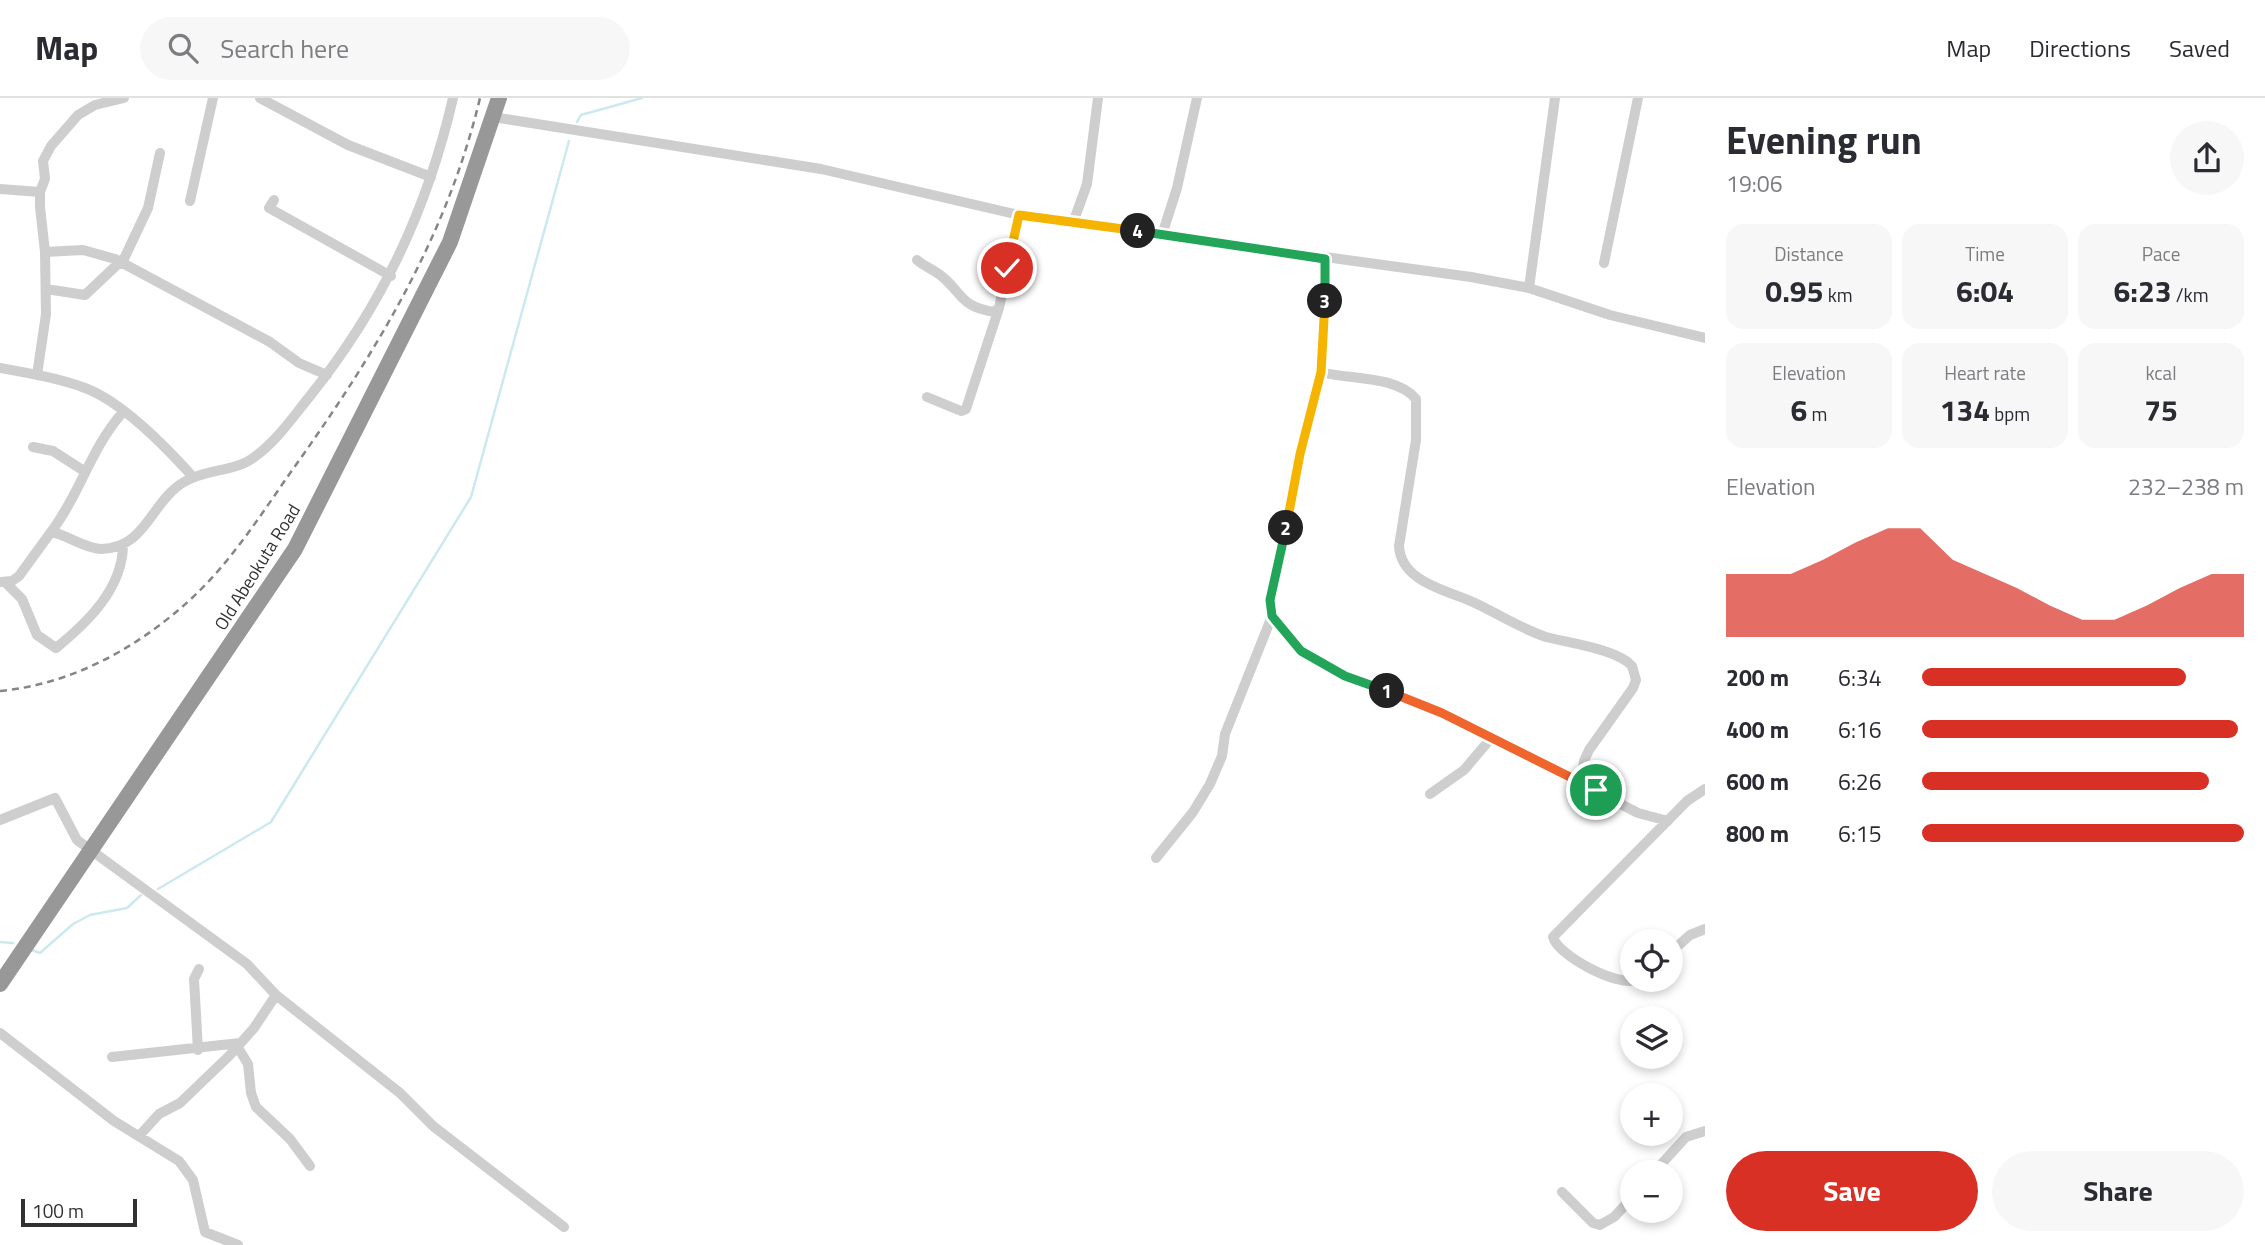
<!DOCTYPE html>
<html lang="en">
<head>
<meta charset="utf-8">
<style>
	:root { --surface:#fff; --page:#f7f7f7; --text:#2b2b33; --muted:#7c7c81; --line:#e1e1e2; --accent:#d93025 }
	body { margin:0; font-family:"Titillium Web",sans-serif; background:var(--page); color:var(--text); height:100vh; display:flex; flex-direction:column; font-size:26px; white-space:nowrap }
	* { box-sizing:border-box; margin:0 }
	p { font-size:23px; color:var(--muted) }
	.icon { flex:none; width:38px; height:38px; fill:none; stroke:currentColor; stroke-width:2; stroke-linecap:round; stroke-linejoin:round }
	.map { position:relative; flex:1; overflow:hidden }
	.drawer { display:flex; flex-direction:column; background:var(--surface); width:560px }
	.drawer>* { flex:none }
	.controls { position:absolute; left:1620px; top:831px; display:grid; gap:14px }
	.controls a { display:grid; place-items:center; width:63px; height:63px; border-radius:50%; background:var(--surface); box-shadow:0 4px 10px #0003; font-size:35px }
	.scale { position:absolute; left:21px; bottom:18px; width:116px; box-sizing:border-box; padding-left:7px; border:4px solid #313131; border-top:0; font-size:19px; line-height:24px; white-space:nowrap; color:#313131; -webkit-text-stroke:5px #fff; paint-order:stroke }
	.pin { position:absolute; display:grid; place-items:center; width:60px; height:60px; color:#fff; margin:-30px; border:4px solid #fff; border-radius:50%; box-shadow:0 2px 7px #0007 }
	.km { position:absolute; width:35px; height:35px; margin:-18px; border-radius:50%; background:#222; color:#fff; font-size:19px; line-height:35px; text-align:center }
	.round { display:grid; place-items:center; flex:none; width:74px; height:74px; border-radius:37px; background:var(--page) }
	.summary { display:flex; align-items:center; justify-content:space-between; height:119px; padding:0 21px }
	h1 { font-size:38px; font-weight:700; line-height:52px }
	.stats { display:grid; grid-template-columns:repeat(3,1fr); gap:10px; height:119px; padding:7px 21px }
	.stats div { display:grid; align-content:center; border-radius:18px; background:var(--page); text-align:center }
	.stats b { font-size:30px; font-weight:700 }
	.stats small { font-size:19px; font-weight:400 }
	.stats p { font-size:19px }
	.chart { height:196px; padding:14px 21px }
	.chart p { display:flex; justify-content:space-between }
	.chart svg { width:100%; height:126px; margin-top:7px; fill:var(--accent); opacity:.7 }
	.primary-button { display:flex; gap:14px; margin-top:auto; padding:14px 21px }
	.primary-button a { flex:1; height:80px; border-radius:42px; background:var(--accent); color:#fff; font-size:28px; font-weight:700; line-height:80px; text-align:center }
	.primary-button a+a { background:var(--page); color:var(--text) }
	ul { padding:0 21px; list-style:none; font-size:23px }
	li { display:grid; grid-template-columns:112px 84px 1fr; align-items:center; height:52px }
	li i { height:18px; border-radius:9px; background:var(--accent) }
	header { display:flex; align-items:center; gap:42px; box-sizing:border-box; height:98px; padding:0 35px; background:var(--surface); border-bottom:2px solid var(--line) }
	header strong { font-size:33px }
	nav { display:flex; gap:38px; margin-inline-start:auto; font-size:24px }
	.search { width:490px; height:63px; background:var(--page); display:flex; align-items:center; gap:18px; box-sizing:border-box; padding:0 24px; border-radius:38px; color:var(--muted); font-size:26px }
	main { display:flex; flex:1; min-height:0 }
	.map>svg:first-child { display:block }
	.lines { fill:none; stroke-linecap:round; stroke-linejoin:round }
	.stream { stroke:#cbe9ee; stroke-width:2.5 }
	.minor { stroke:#cecece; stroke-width:10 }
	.highway { stroke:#989898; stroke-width:16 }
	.rail { stroke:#868686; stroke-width:2.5; stroke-dasharray:7 5; stroke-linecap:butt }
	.split-1-casing { stroke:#fff; stroke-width:14 }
	.split-2-casing { stroke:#fff; stroke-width:14 }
	.split-3-casing { stroke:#fff; stroke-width:14 }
	.split-4-casing { stroke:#fff; stroke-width:14 }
	.split-5-casing { stroke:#fff; stroke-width:14 }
	.split-1 { stroke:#f0652b; stroke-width:9 }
	.split-2 { stroke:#22a559; stroke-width:9 }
	.split-3 { stroke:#f5b400; stroke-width:9 }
	.split-4 { stroke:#22a559; stroke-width:9 }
	.split-5 { stroke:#f5b400; stroke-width:9 }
	.labels { text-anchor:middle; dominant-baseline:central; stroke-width:7; stroke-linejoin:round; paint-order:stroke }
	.street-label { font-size:18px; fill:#313131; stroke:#fff }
</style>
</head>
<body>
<header>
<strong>Map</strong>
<div class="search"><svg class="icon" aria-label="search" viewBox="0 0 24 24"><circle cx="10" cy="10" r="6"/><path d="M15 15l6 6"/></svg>Search here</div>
<nav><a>Map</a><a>Directions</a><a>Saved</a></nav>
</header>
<main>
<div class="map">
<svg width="1705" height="1147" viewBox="0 0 1705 1147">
	<rect width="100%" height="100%" fill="#fff"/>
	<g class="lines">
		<!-- stream -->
		<path class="stream" d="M577,24L581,17L642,0
			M158,791L271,724L471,399L569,43
			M0,844L13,845
			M32,852L40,855L73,826L90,817L127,810L141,797"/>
		<!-- minor -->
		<path class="minor" d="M260,0L348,47L431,79
			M493,19L821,71L1019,117L1471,179L1529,190L1610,217L1705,240
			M0,91L40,94
			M274,102L269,110L391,178
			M190,103L213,0
			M1073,125L1087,86L1098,0
			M1162,137L1177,90L1197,0
			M45,154L83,152L115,161L270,244L299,265L327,277
			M1325,161L1321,274L1300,356L1270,502L1272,518L1301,553L1345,578L1412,602L1477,632L1638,715L1668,723
			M917,162C925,169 937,173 945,181C964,199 963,209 994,214L999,210L1019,117
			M122,165L148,110L160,55
			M1604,165L1638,0
			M1529,190L1555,0
			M46,191L85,197L120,164
			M0,270C28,275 58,280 85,290C123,304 166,349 193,379
			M1321,274C1349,282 1396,277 1416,301V342L1399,448C1401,486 1452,493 1477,506C1500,517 1522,531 1546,539C1568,545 1617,551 1632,568L1636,582L1633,590L1589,652L1584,663L1581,685
			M37,277L46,216L45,154L40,109V94L45,81L43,63L51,48L78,17L95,7L124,0
			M927,299L961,313L966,311L999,210
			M33,349L53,353L84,373
			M51,434C80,396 91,350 123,314
			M0,484L12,483L19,478L51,434C68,437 83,450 101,451C146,451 151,403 184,384C205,371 234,374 253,360C276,344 293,319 310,298C382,208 427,112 453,0
			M6,485L22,501L37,537L56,550C88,524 122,491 123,448
			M1430,696L1464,672L1492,639
			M0,722L55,700L77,742L247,866L276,897L400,995L433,1028L564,1129
			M1156,760L1193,714L1210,686L1222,658L1225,636L1272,518
			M1671,854L1690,837L1705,831
			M1636,882C1618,889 1558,858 1553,839L1687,703L1705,691
			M0,935L114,1023L179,1063L193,1082L205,1134L238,1147
			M237,948L248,966L251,995L256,1009L290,1041L310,1068
			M198,952L194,881L199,871
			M112,959L240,945
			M139,1038L159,1016L180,1005L230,957L254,930L276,897
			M1654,1074L1686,1039L1705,1033
			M1562,1094L1593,1125L1600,1127L1614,1119L1633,1099"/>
		<!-- highway -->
		<path class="highway" d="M0,886L295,451L450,144L499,0"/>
		<!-- rail -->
		<path class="rail" d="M0,593C73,586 139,549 192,500C231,464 262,415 293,371C375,256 447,139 480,0"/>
	</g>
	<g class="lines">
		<!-- split-1 casing -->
		<g class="split-1-casing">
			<path id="split-1" d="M1387,593L1442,615L1596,692"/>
		</g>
		<!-- split-2 casing -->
		<g class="split-2-casing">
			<path id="split-2" d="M1286,430L1270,502L1272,518L1301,553L1345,578L1387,593"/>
		</g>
		<!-- split-3 casing -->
		<g class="split-3-casing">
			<path id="split-3" d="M1286,430L1300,356L1321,274L1325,203"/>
		</g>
		<!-- split-4 casing -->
		<g class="split-4-casing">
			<path id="split-4" d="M1138,133L1325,161V203"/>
		</g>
		<!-- split-5 casing -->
		<g class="split-5-casing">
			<path id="split-5" d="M1007,170L1019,117L1138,133"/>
		</g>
		<!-- split-1 -->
		<use href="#split-1" class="split-1"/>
		<!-- split-2 -->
		<use href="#split-2" class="split-2"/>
		<!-- split-3 -->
		<use href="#split-3" class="split-3"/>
		<!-- split-4 -->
		<use href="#split-4" class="split-4"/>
		<!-- split-5 -->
		<use href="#split-5" class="split-5"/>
	</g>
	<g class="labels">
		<!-- street labels -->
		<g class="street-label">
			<text transform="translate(257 469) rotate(-58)">Old Abeokuta Road</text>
		</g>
	</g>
</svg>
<div class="controls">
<a><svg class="icon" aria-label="locate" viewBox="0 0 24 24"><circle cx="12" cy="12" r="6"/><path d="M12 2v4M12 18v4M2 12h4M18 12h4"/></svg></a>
<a><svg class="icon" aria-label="layers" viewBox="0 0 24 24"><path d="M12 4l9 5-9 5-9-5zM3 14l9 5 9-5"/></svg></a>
<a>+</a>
<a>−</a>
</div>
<div class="scale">100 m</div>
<div class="pin" style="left:1596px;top:692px;background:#1e9e55"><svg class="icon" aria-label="arrive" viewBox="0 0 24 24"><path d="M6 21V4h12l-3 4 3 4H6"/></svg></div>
<div class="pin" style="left:1007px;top:170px;background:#d93025"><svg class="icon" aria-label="check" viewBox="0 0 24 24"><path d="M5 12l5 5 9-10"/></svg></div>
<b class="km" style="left:1387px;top:593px">1</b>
<b class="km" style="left:1286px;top:430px">2</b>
<b class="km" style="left:1325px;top:203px">3</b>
<b class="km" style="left:1138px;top:133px">4</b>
</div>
<section class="drawer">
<div class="summary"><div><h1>Evening run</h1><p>19:06</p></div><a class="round"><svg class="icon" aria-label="share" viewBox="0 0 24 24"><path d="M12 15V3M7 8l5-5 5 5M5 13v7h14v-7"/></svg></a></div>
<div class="stats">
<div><p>Distance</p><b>0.95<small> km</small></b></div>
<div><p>Time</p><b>6:04</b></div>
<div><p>Pace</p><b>6:23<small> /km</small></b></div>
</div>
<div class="stats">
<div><p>Elevation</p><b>6<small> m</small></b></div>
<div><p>Heart rate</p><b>134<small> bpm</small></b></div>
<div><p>kcal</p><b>75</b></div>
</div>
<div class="chart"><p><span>Elevation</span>232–238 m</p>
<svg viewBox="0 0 160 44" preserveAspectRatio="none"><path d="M0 44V22L10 22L20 22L30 17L40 11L50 6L60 6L70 17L80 22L90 27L100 33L110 38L120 38L130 33L140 27L150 22L160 22V44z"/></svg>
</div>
<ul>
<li><b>200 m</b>6:34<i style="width:82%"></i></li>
<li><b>400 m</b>6:16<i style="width:98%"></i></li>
<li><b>600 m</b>6:26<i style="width:89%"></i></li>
<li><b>800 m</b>6:15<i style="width:100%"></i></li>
</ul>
<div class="primary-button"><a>Save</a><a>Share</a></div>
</section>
</main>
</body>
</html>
